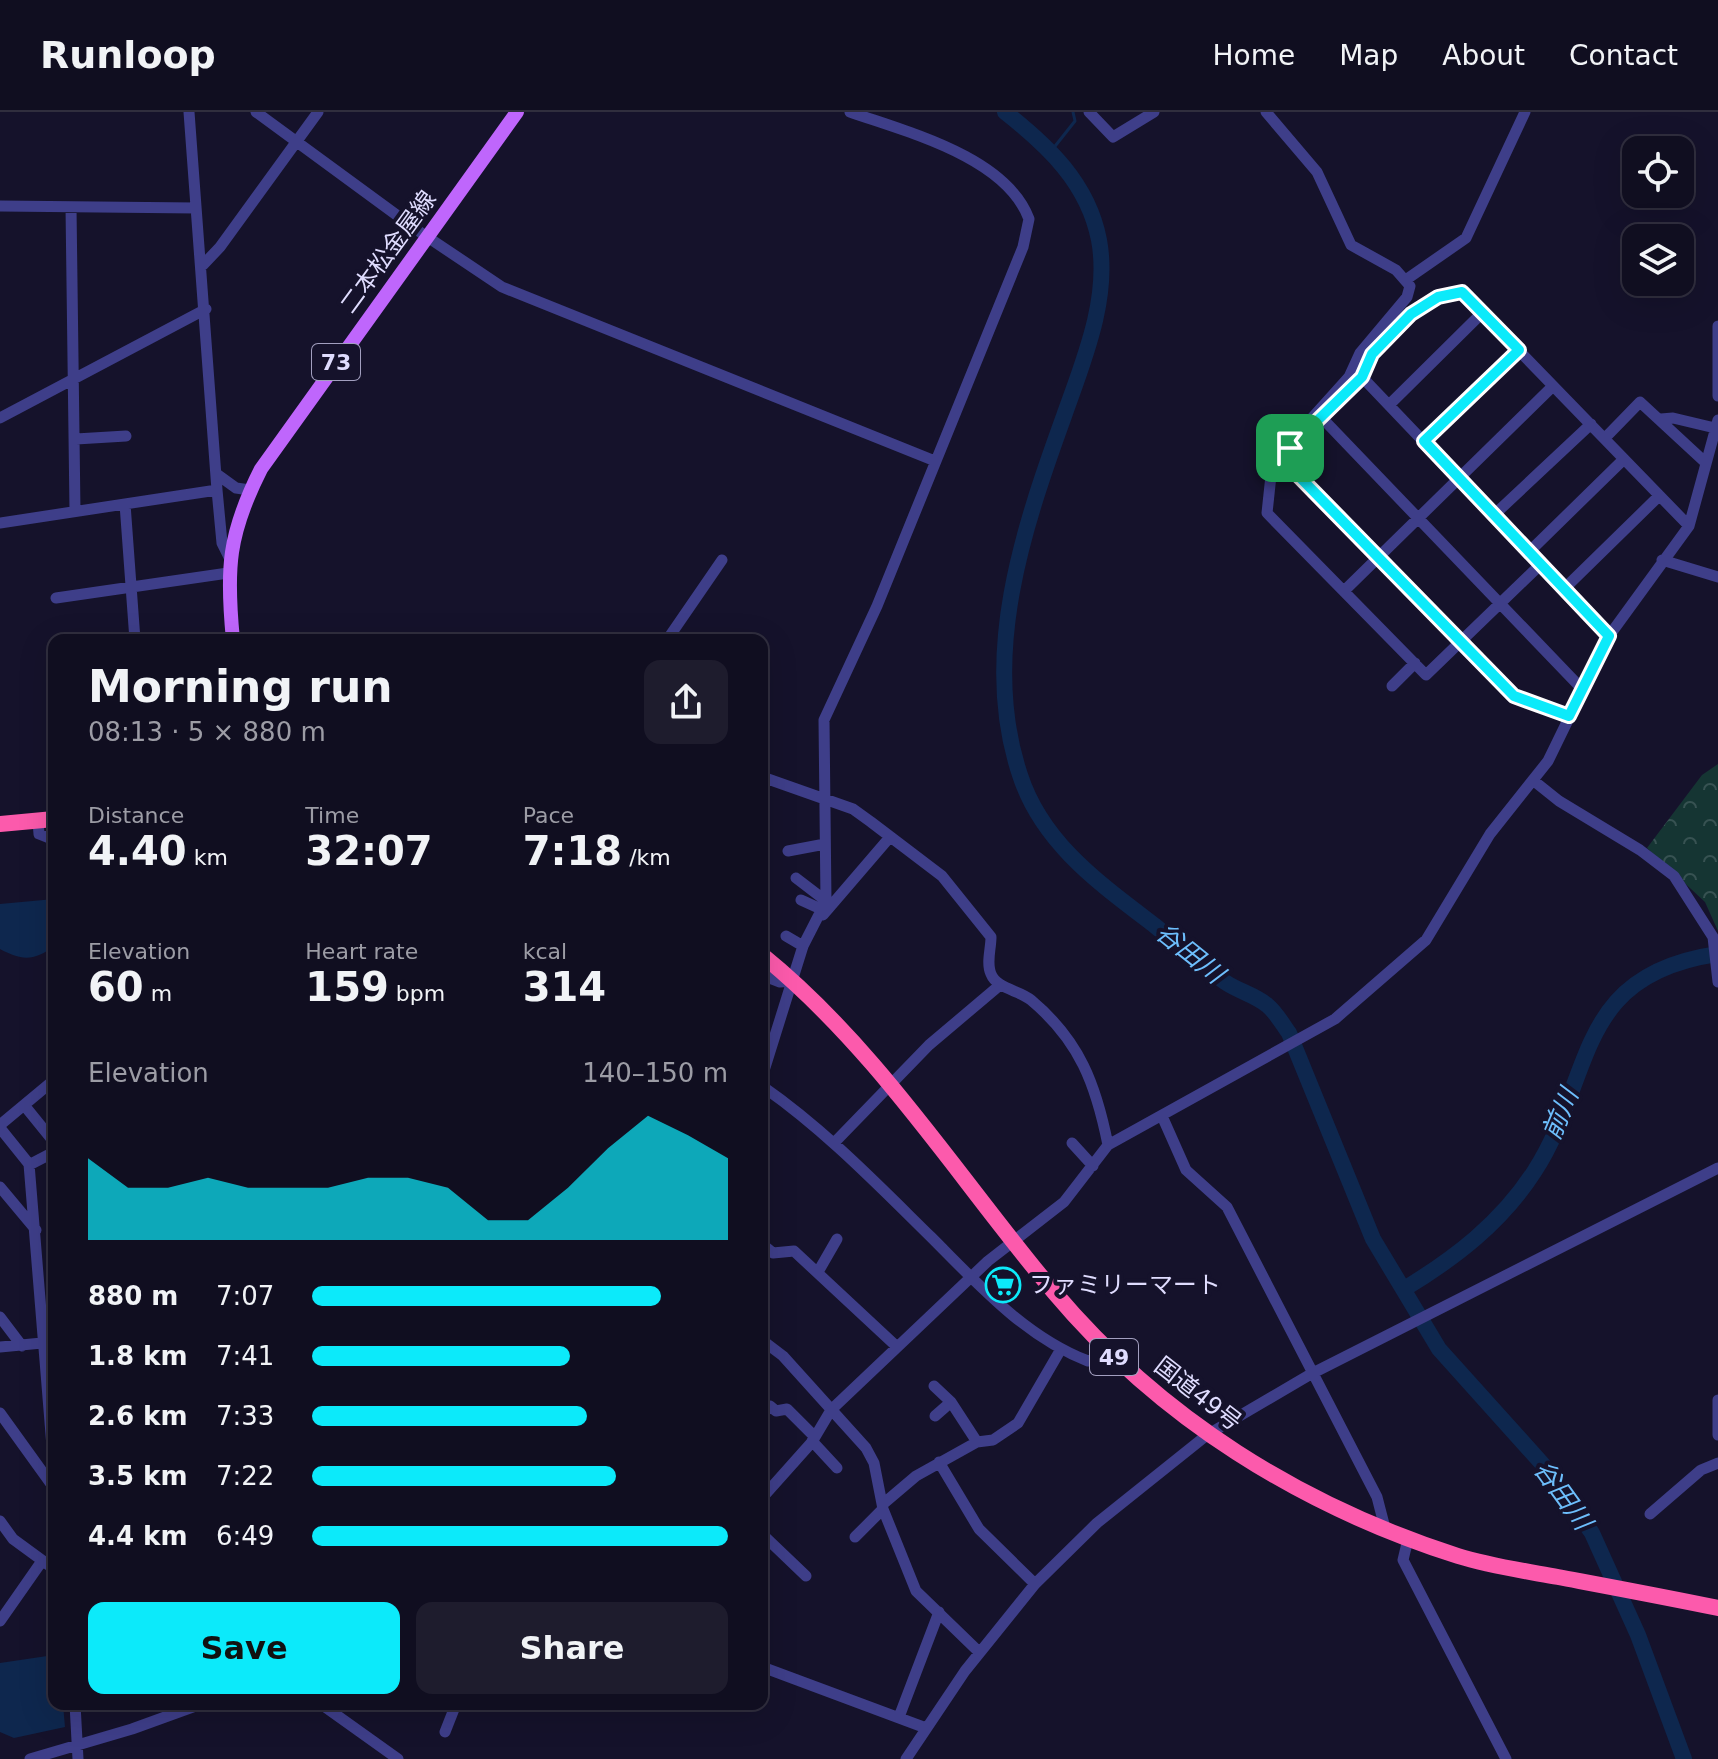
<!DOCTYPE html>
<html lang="en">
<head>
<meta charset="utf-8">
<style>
	:root { --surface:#100e20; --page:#1e1c2d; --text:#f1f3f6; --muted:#9c9ca5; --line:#302e3e; --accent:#0ceafa }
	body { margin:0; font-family:"DejaVu Sans","Noto Sans JP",sans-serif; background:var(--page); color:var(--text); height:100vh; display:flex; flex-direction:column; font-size:30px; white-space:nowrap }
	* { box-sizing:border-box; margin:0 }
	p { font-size:26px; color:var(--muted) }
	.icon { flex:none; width:44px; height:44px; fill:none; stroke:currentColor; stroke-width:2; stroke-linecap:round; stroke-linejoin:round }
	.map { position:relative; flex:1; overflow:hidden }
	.panel { position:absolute; left:48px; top:522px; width:720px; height:1076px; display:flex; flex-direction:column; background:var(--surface); border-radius:16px; box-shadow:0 8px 32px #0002,0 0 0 2px var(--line) }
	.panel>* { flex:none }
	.controls { position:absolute; left:1622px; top:24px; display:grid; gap:16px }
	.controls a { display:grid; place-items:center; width:72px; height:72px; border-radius:16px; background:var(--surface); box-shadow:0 8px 32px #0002,0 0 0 2px var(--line); font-size:40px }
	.pin { position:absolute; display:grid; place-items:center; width:68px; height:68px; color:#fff; margin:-34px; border-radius:16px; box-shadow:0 4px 12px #0006 }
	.round { display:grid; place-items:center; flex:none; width:84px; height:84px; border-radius:16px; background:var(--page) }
	.head { display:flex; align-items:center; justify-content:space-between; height:136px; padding:0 40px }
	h1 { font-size:44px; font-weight:800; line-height:60px }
	.stats { display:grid; grid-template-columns:repeat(3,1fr); gap:12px; height:136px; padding:8px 40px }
	.stats div { display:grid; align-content:center }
	.stats b { font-size:40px; font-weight:800 }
	.stats small { font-size:22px; font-weight:400 }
	.stats p { font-size:22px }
	.chart { height:224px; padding:16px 40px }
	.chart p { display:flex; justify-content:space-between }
	.chart svg { width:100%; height:144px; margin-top:8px; fill:var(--accent); opacity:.7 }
	.primary-button { display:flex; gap:16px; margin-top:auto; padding:16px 40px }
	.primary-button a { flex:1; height:92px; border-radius:16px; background:var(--accent); color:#111; font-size:32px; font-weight:800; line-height:92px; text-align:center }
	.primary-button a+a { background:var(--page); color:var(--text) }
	ul { padding:0 40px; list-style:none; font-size:26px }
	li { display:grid; grid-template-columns:128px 96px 1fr; align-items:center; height:60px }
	li i { height:20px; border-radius:10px; background:var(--accent) }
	header { display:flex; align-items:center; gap:48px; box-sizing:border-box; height:112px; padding:0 40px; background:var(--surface); border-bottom:2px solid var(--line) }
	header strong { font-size:38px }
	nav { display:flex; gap:44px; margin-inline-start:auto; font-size:28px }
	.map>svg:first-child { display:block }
	.park { fill:url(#park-crowns) }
	.water { fill:#0e274e }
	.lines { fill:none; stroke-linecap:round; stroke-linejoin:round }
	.stream { stroke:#0e274e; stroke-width:3 }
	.river { stroke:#0e274e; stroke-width:16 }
	.minor { stroke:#3e3e89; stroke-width:11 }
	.major { stroke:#bf66fc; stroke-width:14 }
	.highway { stroke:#fc5aac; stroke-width:16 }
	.route-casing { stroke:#fff; stroke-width:16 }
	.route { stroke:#0ceafa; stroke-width:10 }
	.labels { text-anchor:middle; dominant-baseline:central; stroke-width:8; stroke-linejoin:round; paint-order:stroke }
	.shield { fill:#15122b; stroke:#a29fbf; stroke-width:2 }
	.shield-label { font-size:22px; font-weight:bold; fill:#dfdcfe }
	.street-label { font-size:24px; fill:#dfdcfe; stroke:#15122b }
	.poi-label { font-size:24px; fill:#dfdcfe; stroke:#15122b; text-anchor:start }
	.water-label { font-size:26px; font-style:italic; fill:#6dbefc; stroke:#15122b }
</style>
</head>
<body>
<header>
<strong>Runloop</strong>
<nav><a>Home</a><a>Map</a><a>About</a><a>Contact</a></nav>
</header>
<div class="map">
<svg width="1718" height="1647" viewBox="0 0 1718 1647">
	<defs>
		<pattern id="park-crowns" width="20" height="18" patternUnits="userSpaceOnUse" patternTransform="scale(2)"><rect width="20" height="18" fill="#153533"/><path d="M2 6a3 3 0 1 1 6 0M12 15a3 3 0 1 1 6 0" fill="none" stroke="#375252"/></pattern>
	</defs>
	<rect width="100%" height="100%" fill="#15122b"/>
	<!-- park -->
	<path class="park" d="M1718,652V819L1705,790L1647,736L1702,663Z"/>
	<!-- water -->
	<path class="water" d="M54,787V834C34,850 20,848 0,837V792Z
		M54,1543V1592H63L65,1615L14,1626L0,1620V1551Z"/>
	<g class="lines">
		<!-- stream -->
		<path class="stream" d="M1052,38L1075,9L1073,0"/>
		<!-- river -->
		<path class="river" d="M1005,0C1048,34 1088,71 1099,128C1110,187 1083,250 1064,304C1023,417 980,544 1020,663C1042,731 1099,771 1154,813C1177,832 1200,852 1225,870C1238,879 1255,883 1267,893C1276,900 1283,913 1289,921L1373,1127L1439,1237L1546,1356L1592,1421L1638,1523L1684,1647
			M1404,1177C1455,1146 1501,1111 1534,1060C1595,966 1572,863 1718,842"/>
		<!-- minor -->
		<path class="minor" d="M189,0L217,378L222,431L229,445
			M256,0L417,118L502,175L935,349
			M1089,0L1113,25L1154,0
			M1266,0L1317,60L1351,133L1396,158L1410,174L1407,185L1360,241L1349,265L1295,325
			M0,94L196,96
			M71,95L75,399
			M203,153L220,135L318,0
			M1407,167L1466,126L1525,0
			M1718,214V284
			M1362,265L1609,524
			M1389,293L1483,200
			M0,306L206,197
			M1322,306L1583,578
			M1661,307L1673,306L1715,316
			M1605,326L1640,290L1706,351
			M76,327L126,324
			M1424,329L1519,238
			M1280,345L1272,354L1267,401L1426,563L1542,451
			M218,363L236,376L250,378
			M125,392L135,528
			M1495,402L1591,312
			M0,411L217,378
			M1530,439L1624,347
			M1662,448L1718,465
			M1566,475L1659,384
			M1344,479L1553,274
			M56,486L228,461
			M667,528L722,448
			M1392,574L1415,551
			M1569,604L1514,584L1280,345L1362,265L1372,242L1411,202L1438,185L1462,180L1689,414
			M1534,669L1559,689L1640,738L1674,764L1713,825L1718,870
			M762,670L768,667L853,697L871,710L942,764L991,825C991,837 986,851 991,862C997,877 1019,878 1031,888C1080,929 1096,973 1108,1033
			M38,709L39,722L54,728
			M788,739L825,732
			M796,766L826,789
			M801,788L823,798
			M823,803L890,725
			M786,824L803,834
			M762,863L780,870L792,869
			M762,965L803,834L826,789L824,608L877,494L1023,135L1029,107C1006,45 907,20 850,0
			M762,974C824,1017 877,1072 931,1125C977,1171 1025,1225 1088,1249L1110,1242
			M24,993L54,1030
			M1162,1004L1186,1058L1227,1095L1377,1385L1385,1416
			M0,1013L54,968
			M0,1016L29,1052L54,1359
			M834,1031L929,933L1000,873
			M1072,1031L1093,1054
			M29,1053L54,1040
			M0,1075L36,1118
			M762,1132L773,1141L794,1139L895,1233
			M818,1160L837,1127
			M0,1205L22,1234
			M762,1228L783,1244L866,1336L874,1351L883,1397L916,1479L979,1540
			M0,1235L42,1231L54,1222
			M934,1274L951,1290L977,1330
			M1718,1288V1323
			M0,1301L54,1376
			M762,1303L770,1294L776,1299L787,1297L814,1324
			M935,1304L951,1290
			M812,1329L837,1356
			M939,1350L979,1417L1035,1472
			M762,1386L812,1330L831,1298L988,1149L1064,1090L1108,1033L1335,907L1426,828L1490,722L1548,649L1609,524L1689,414L1718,308
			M883,1392L916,1364L977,1330L993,1328L1018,1311L1061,1237
			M1650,1402L1701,1358L1718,1351
			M0,1409L13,1427L54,1457
			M762,1422L806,1464
			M855,1425L883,1397
			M1408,1427L1403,1448L1506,1647
			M0,1509L42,1449
			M762,1555L926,1616
			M75,1592L78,1647
			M321,1592L398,1647
			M899,1605L939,1500
			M445,1620L456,1592
			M30,1647L132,1617L201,1592
			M906,1647L965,1559L1035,1472L1097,1411L1207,1323L1311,1262L1718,1056"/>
		<!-- major -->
		<path class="major" d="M233,528C226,457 228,422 261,357L517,0"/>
		<!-- highway -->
		<path class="highway" d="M0,712L54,707
			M762,843C878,937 959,1067 1054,1180C1160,1306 1301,1394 1458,1444C1490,1454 1525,1459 1558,1465C1611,1475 1665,1485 1718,1496"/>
	</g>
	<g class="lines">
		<!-- route casing -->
		<g class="route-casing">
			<path id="route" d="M1462,180L1519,238L1424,329L1609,524L1569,604L1514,584L1280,345L1362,265L1372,242L1411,202L1438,185Z"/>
		</g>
		<!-- route -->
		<use href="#route" class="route"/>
	</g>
	<!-- icons -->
	<defs>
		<g id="supermarket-ring" transform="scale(1.8)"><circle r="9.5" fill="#15122b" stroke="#0ceafa" stroke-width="1.5"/><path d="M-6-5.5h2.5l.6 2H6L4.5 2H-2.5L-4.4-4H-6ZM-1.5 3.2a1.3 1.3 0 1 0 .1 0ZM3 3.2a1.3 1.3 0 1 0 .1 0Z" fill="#0ceafa"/></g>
	</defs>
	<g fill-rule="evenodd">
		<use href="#supermarket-ring" x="1003" y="1173"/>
	</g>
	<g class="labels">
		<!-- shield labels -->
		<g class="shield">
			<rect x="312" y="232" width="48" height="36" rx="6"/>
			<rect x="1090" y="1227" width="48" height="36" rx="6"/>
		</g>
		<g class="shield-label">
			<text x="336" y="250">73</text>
			<text x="1114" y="1245">49</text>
		</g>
		<!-- street labels -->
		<g class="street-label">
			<text transform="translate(388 140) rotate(-54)">二本松金屋線</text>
			<text transform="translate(1198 1282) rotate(38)">国道49号</text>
		</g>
		<!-- poi labels -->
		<g class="poi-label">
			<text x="1029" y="1173">ファミリーマート</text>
		</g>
		<!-- water labels -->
		<g class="water-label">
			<text transform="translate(1190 841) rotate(39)">谷田川</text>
			<text transform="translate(1560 1002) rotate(-67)">前川</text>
			<text transform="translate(1563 1383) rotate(54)">谷田川</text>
		</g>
	</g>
</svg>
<div class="controls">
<a><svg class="icon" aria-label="locate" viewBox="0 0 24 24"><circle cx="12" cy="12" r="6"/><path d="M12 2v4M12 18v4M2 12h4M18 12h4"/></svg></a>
<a><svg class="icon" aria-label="layers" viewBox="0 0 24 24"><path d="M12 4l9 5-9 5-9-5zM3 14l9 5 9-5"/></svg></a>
</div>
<div class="pin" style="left:1290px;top:336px;background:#1e9e55"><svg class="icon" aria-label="arrive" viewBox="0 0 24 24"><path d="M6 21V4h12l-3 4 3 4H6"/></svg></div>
<section class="panel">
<div class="head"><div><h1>Morning run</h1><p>08:13 · 5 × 880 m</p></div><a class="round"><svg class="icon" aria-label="share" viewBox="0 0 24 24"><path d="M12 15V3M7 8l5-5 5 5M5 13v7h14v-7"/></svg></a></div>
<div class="stats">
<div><p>Distance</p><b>4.40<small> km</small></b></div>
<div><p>Time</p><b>32:07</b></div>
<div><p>Pace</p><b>7:18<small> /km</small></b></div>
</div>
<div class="stats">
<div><p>Elevation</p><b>60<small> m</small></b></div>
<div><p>Heart rate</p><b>159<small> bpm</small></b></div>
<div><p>kcal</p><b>314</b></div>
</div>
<div class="chart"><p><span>Elevation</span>140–150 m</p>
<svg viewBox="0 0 160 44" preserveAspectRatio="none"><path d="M0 44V19L10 28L20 28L30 25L40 28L50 28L60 28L70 25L80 25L90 28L100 38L110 38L120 28L130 16L140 6L150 12L160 19V44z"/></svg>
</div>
<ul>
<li><b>880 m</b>7:07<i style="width:84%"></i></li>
<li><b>1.8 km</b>7:41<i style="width:62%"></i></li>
<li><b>2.6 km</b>7:33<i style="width:66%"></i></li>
<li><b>3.5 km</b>7:22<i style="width:73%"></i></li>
<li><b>4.4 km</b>6:49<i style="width:100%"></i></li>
</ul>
<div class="primary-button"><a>Save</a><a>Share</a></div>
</section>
</div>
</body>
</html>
